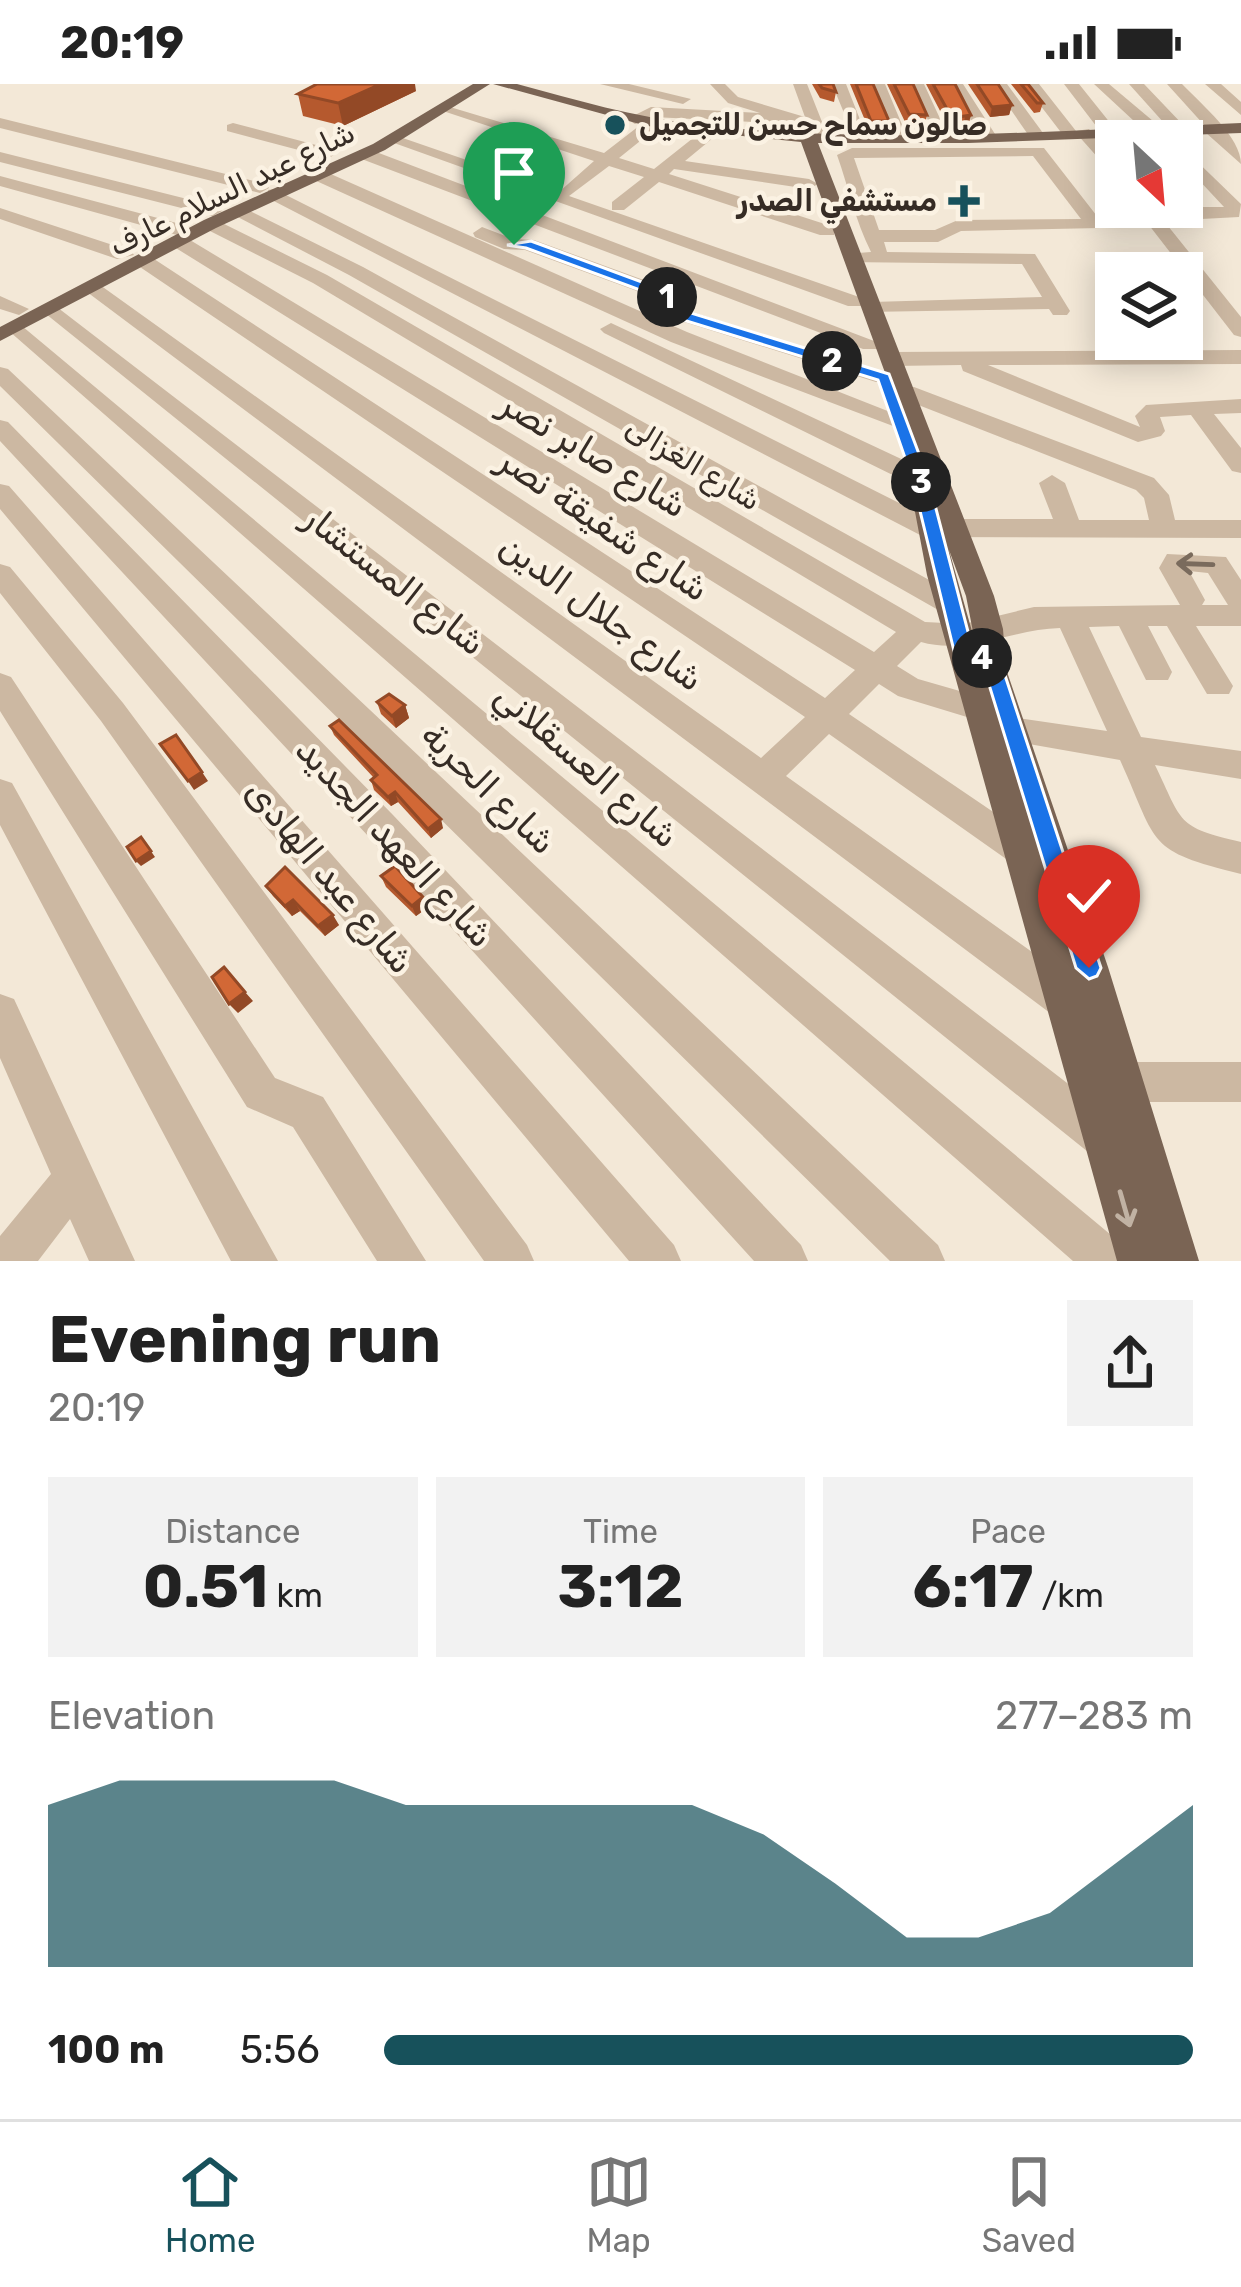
<!DOCTYPE html>
<html lang="en">
<head>
<meta charset="utf-8">
<style>
	:root { --surface:#fff; --page:#f2f2f2; --text:#222; --muted:#767676; --line:#e0e0e0; --accent:#17515b }
	body { margin:0; font-family:Rubik,Vazirmatn,sans-serif; background:var(--page); color:var(--text); height:100vh; display:flex; flex-direction:column; font-size:45px; white-space:nowrap }
	* { box-sizing:border-box; margin:0 }
	p { font-size:39px; color:var(--muted) }
	.icon { flex:none; width:66px; height:66px; fill:none; stroke:currentColor; stroke-width:2; stroke-linecap:round; stroke-linejoin:round }
	.map { position:relative; height:1177px; overflow:hidden }
	.panel { display:flex; flex-direction:column; background:var(--surface); flex:1 }
	.panel>* { flex:none }
	.needle { width:78px; rotate:154deg }
	.buttons { position:absolute; left:1095px; top:36px; display:grid; gap:24px }
	.buttons a { display:grid; place-items:center; width:108px; height:108px; border-radius:0px; background:var(--surface); box-shadow:0 6px 30px #0003; font-size:60px }
	.pin { position:absolute; display:grid; place-items:center; width:102px; height:102px; color:#fff; margin:-123px -51px; border-radius:50% 50% 50% 0; rotate:-45deg; box-shadow:0 0 12px #0007 }
	.pin .icon { rotate:45deg }
	.km { position:absolute; width:60px; height:60px; margin:-30px; border-radius:50%; background:#222; color:#fff; font-size:33px; line-height:60px; text-align:center }
	.round { display:grid; place-items:center; flex:none; width:126px; height:126px; border-radius:0px; background:var(--page) }
	.overview { display:flex; align-items:center; justify-content:space-between; height:204px; padding:0 48px }
	h1 { font-size:66px; font-weight:700; line-height:90px }
	.metrics { display:grid; grid-template-columns:repeat(3,1fr); gap:18px; height:204px; padding:12px 48px }
	.metrics div { display:grid; align-content:center; border-radius:0px; background:var(--page); text-align:center }
	.metrics b { font-size:60px; font-weight:700 }
	.metrics small { font-size:33px; font-weight:400 }
	.metrics p { font-size:33px }
	.chart { height:336px; padding:24px 48px }
	.chart p { display:flex; justify-content:space-between }
	.chart svg { width:100%; height:216px; margin-top:12px; fill:var(--accent); opacity:.7 }
	ul { padding:0 48px; list-style:none; font-size:39px }
	li { display:grid; grid-template-columns:192px 144px 1fr; align-items:center; height:90px }
	li i { height:30px; border-radius:15px; background:var(--accent) }
	.status { display:flex; justify-content:space-between; align-items:center; height:84px; padding:0 60px; background:var(--surface); direction:ltr }
	.status svg { height:33px; fill:currentColor }
	.menu { display:flex; justify-content:space-around; align-items:center; height:168px; border-top:3px solid var(--line); background:var(--surface); font-size:33px; color:var(--muted) }
	.menu a { display:grid; justify-items:center; gap:6px }
	.menu .active { color:var(--accent) }
	.map>svg:first-child { display:block }
	.lines { fill:none; stroke-linecap:round; stroke-linejoin:round }
	.minor { fill:#ccb8a2; fill-rule:evenodd }
	.major { fill:#7a6454; fill-rule:evenodd }
	.wall { fill:#b5592e }
	.shaded-wall { fill:#934926 }
	.building { fill:#d26836; stroke:#934926; stroke-width:3 }
	.oneway { stroke:#7a6b5d }
	.oneway2 { stroke:#c1b2a3 }
	.route { fill:#1a73e8; stroke:#fff; stroke-width:3 }
	.poi-dot { fill:#17515b; stroke:#fbf2e3; stroke-width:4.5 }
	.labels { text-anchor:middle; dominant-baseline:central; stroke-width:9; stroke-linejoin:round; paint-order:stroke }
	.far-poi-label { font-size:30px; font-weight:bold; fill:#362c25; stroke:#fbf2e3; text-anchor:start }
	.far-street-label { font-size:30px; fill:#362c25; stroke:#fbf2e3 }
	.street-label { font-size:36px; fill:#362c25; stroke:#fbf2e3 }
</style>
</head>
<body>
<div class="status"><b>20:19</b><svg viewBox="0 0 49 12"><path d="M0 12V9h3v3zM5 12V6h3v6zM10 12V3h3v9zM15 12V0h3v12zM26 1h20v11H26zM47 4h2v5h-2z"/></svg></div>
<div class="map">
<svg width="1241" height="1177" viewBox="0 0 1241 1177">
	<rect width="100%" height="100%" fill="#f3e8d7"/>
	<g class="lines">
		<!-- minor -->
		<path class="minor" d="M600,0H629L691,15L683,20Z
			M710,0H725L738,13L805,33L793,0H807L828,53L814,56L809,45L794,40L653,33L649,35H660V41L619,74L654,85L707,43H719V49L685,77L809,95L818,100L809,105L674,85L669,90L834,143V151H820L659,98L624,126H612V118L644,93L609,82L569,112L862,214V222H848L383,55L397,52L559,108L594,77L440,26V20L604,69L648,35L635,40L627,35L651,23L760,29L728,19Z
			M832,0H846L868,56L854,53Z
			M871,0H885L908,55L894,52Z
			M910,0H924L949,54H937Z
			M949,0H963L995,50L993,53H981Z
			M993,0H1007L1043,49L1041,52H1029Z
			M1024,0H1039L1076,47L1089,45L1116,78V94L1076,49L1063,51Z
			M1064,0H1079L1115,45V51H1103Z
			M1094,0H1109L1153,37L1160,50H1148Z
			M1129,0H1144L1185,43V49H1173Z
			M1167,0H1182C1202,21 1241,53 1241,80L1205,48V42Z
			M1205,0H1221L1241,18V31Z
			M0,34L266,100L269,104L260,109L0,44Z
			M233,39L335,66L337,69L329,74L227,47V41Z
			M1182,63L1241,120L1239,133L1164,137L1241,233V253L1234,251L1135,123H1224L1182,78Z
			M852,64H1044L1100,136V144L961,147L938,158H884L887,168L1035,170L1070,227L1067,231H1053L1049,225L865,228L862,224L872,218L1042,213L1022,180L845,178V170L871,168C855,136 849,105 837,71ZM1033,72L1081,135L958,136L935,146H879L854,74Z
			M359,66H371L882,260L879,265H863L359,74Z
			M0,68L219,123L222,127L213,132L0,78Z
			M312,87H324L687,248L913,337L909,342H893L671,258L312,95Z
			M0,92L184,141L186,145L177,151L0,102Z
			M274,105L943,441L954,435H1053L1039,399L1052,391L1065,399L1079,436H1149L1144,414L1136,406L898,313V303H914L1154,394L1169,411L1175,436H1241V454L924,453L268,114V106Z
			M238,121L363,183L960,513L964,520L950,530L940,527L349,191L232,130L229,126Z
			M0,124L131,167L134,171L117,175L0,135Z
			M204,136H216L327,191L925,538L964,540L1034,523L1180,521L1159,484L1167,470L1226,473L1241,496V542H1196L1233,602L1229,610H1207L1167,542H1148L1172,588L1168,596H1146L1119,542L1089,543L1141,653L1241,667V695L1155,681C1183,739 1176,743 1241,758V790C1145,766 1159,762 1120,676L1000,655L995,646L1000,637L1011,633L1107,647L1060,544C1014,545 967,571 921,558L897,582L918,595L991,616L995,625L991,634L980,637L898,612L879,600L849,630L1033,755L1038,766L1033,777L1021,782L1009,777L829,650L786,692L1078,901L1083,915L1078,929L1064,934L1050,929L83,205L100,201L761,674L805,633L137,181V173H151L825,614L855,586L171,161V153H185L874,568L896,548L313,199L204,144ZM1189,487L1208,489L1228,521H1202L1205,516Z
			M482,143L513,155L534,156L671,206L680,224L895,293L892,298H876L665,232L656,214L525,166L504,165L475,153L473,149Z
			M0,212L29,225L19,231L0,225Z
			M53,220L1123,1042L1129,1057L1123,1072L1108,1078L1093,1072L46,230L43,226Z
			M16,237L1123,1161L1130,1177H1073L9,247V239Z
			M611,239L929,388L932,394L929,400H911L604,249L600,245Z
			M1241,266V280L988,281L1140,343L1135,332L1146,321L1241,315V329L1214,330L1241,364V389L1232,387L1191,331L1160,333L1165,347L1161,352L1138,358L963,287L961,281L893,282L882,275L893,268Z
			M0,283L8,285L938,1161L945,1177H890L0,302Z
			M0,336L8,338L393,731L801,1161L808,1177H754L369,753L0,357Z
			M0,400L9,402L674,1161L681,1177H629L0,425Z
			M0,480L10,483L123,619L527,1161L534,1177H484L101,637L0,509Z
			M0,589L11,593L275,994L323,1013L426,1177H377L293,1043L247,1023L0,627Z
			M0,695L12,699L278,1177H231L0,741Z
			M0,910L14,915L135,1177H89L70,1135L38,1177H0V1152L51,1090L0,974Z
			M1123,978H1241V1018H1123L1109,1012L1103,998L1109,984Z"/>
		<!-- major -->
		<path class="major" d="M473,0H490L385,66L216,144L0,257V243L204,136L373,60Z
			M493,0H517C576,16 634,33 695,40C875,62 1060,46 1241,39V49L968,59H818L994,512L1003,545L1006,585L1108,883L1199,1177H1117L927,491L912,412L927,404L801,58L647,42ZM949,466L966,512L975,558Z"/>
	</g>
	<!-- wall -->
	<path class="wall" d="M812,0H833L836,8L834,18L820,14Z
		M850,0H873L889,37L887,46H869Z
		M887,0H913L927,31L925,40H906Z
		M926,0H955L971,31L968,41L949,44Z
		M968,0H998L1012,21L1009,31L990,33Z
		M1011,0H1028L1043,19L1040,28L1034,29Z
		M416,7L343,42L303,32L298,10Z
		M377,618L405,621L409,634L396,644L381,630Z
		M330,642L443,744L431,754L398,718L391,722L374,706L371,696L374,694L334,651Z
		M381,792L423,813L427,824L416,832L386,803Z
		M266,802L339,841L325,852L300,827L292,832L273,812Z"/>
	<!-- shaded-wall -->
	<path class="shaded-wall" d="M381,0H415L416,7L343,42L338,19Z
		M1012,21L1009,31L990,33L992,23Z
		M971,31L968,41L963,43L965,33Z
		M405,621L409,634L396,644L392,632Z
		M202,688L208,697L194,706L188,697Z
		M395,708L398,718L391,722L388,713Z
		M441,735L443,744L431,754L428,745Z
		M141,753L155,773L141,782L136,777Z
		M423,813L427,824L416,832L412,822Z
		M293,816L300,827L292,832L285,822Z
		M333,831L339,841L325,852L318,842Z
		M245,908L253,917L238,929L229,920Z"/>
	<!-- building -->
	<path class="building" d="M317,0H381L338,19L298,10Z
		M819,0H833L836,8L822,4Z
		M856,0H873L889,37H871Z
		M894,0H913L927,31L909,30Z
		M933,0H955L971,31L952,34Z
		M977,0H998L1012,21L992,23Z
		M1021,0H1028L1043,19H1037Z
		M389,610L405,621L392,632L377,618Z
		M339,636L441,735L428,745L395,708L388,713L371,696L377,691L330,642Z
		M176,651L202,688L188,697L160,660Z
		M141,753L151,767L136,777L127,763Z
		M395,782L423,813L412,822L381,792Z
		M285,783L333,831L318,842L293,816L285,822L266,802Z
		M224,883L245,908L229,920L212,893Z"/>
	<!-- one-way arrows -->
	<defs><path id="oneway-shaft" d="M-6 0H5M1.5-3L5.5 0L1.5 3" fill="none" stroke-width="1.6" stroke-linecap="round" stroke-linejoin="round" transform="scale(3)"/></defs>
	<use class="oneway" href="#oneway-shaft" transform="translate(1195 480) rotate(-178)"/>
	<use class="oneway2" href="#oneway-shaft" transform="translate(1125 1125) rotate(74)"/>
	<!-- route -->
	<path class="route" d="M531,157L669,208L678,225L889,290L928,394L973,567L990,566L999,573L1101,884L1097,892L1089,895L1076,884L983,581L966,582L956,575L912,394L878,296L667,231L659,213L526,164L507,161Z"/>
	<!-- markers -->
	<g class="poi-dot">
		<circle cx="615" cy="41" r="12"/>
		<path d="M958 99h12v12h12v12h-12v12h-12v-12h-12v-12h12z"/>
	</g>
	<g class="labels">
		<!-- far-poi labels -->
		<g class="far-poi-label">
			<text x="639" y="41">صالون سماح حسن للتجميل</text>
			<text x="937" y="117" text-anchor="end">مستشفي الصدر</text>
		</g>
		<!-- far-street labels -->
		<g class="far-street-label">
			<text transform="translate(232 105) rotate(-26)">شارع عبد السلام عارف</text>
			<text transform="translate(693 380) rotate(31)">شارع الغزالى</text>
		</g>
		<!-- street labels -->
		<g class="street-label">
			<text transform="translate(594 370) rotate(31)">شارع صابر نصر</text>
			<text transform="translate(604 440) rotate(34)">شارع شفيقة نصر</text>
			<text transform="translate(395 496) rotate(38)">شارع المستشار</text>
			<text transform="translate(602 528) rotate(36)">شارع جلال الدين</text>
			<text transform="translate(587 681) rotate(41)">شارع العسقلاني</text>
			<text transform="translate(489 704) rotate(44)">شارع الحرية</text>
			<text transform="translate(395 758) rotate(47)">شارع العهد الجديد</text>
			<text transform="translate(330 792) rotate(50)">شارع عبد الهادى</text>
		</g>
	</g>
</svg>
<div class="buttons">
<a><svg class="needle" viewBox="-14 -14 28 28"><path d="M0-13l5 13h-10z" fill="#e53935"/><path d="M0 13l5-13h-10z" fill="#767676"/></svg></a>
<a><svg class="icon" aria-label="layers" viewBox="0 0 24 24"><path d="M12 4l9 5-9 5-9-5zM3 14l9 5 9-5"/></svg></a>
</div>
<div class="pin" style="left:514px;top:161px;background:#1e9e55"><svg class="icon" aria-label="arrive" viewBox="0 0 24 24"><path d="M6 21V4h12l-3 4 3 4H6"/></svg></div>
<div class="pin" style="left:1089px;top:884px;background:#d93025"><svg class="icon" aria-label="check" viewBox="0 0 24 24"><path d="M5 12l5 5 9-10"/></svg></div>
<b class="km" style="left:667px;top:213px">1</b>
<b class="km" style="left:832px;top:277px">2</b>
<b class="km" style="left:921px;top:398px">3</b>
<b class="km" style="left:982px;top:574px">4</b>
</div>
<section class="panel">
<div class="overview"><div><h1>Evening run</h1><p>20:19</p></div><a class="round"><svg class="icon" aria-label="share" viewBox="0 0 24 24"><path d="M12 15V3M7 8l5-5 5 5M5 13v7h14v-7"/></svg></a></div>
<div class="metrics">
<div><p>Distance</p><b>0.51<small> km</small></b></div>
<div><p>Time</p><b>3:12</b></div>
<div><p>Pace</p><b>6:17<small> /km</small></b></div>
</div>
<div class="chart"><p><span>Elevation</span>277–283 m</p>
<svg viewBox="0 0 160 44" preserveAspectRatio="none"><path d="M0 44V11L10 6L20 6L30 6L40 6L50 11L60 11L70 11L80 11L90 11L100 17L110 27L120 38L130 38L140 33L150 22L160 11V44z"/></svg>
</div>
<ul>
<li><b>100 m</b>5:56<i style="width:100%"></i></li>
</ul>
</section>
<nav class="menu">
<a class="active"><svg class="icon" aria-label="home" viewBox="0 0 24 24"><path d="M3 11l9-7 9 7M6 9v11h12V9"/></svg>Home</a>
<a><svg class="icon" aria-label="map" viewBox="0 0 24 24"><path d="M3 6l6-2 6 2 6-2v14l-6 2-6-2-6 2zM9 4v14M15 6v14"/></svg>Map</a>
<a><svg class="icon" aria-label="saved" viewBox="0 0 24 24"><path d="M7 4h10v16l-5-4-5 4z"/></svg>Saved</a>
</nav>
</body>
</html>
